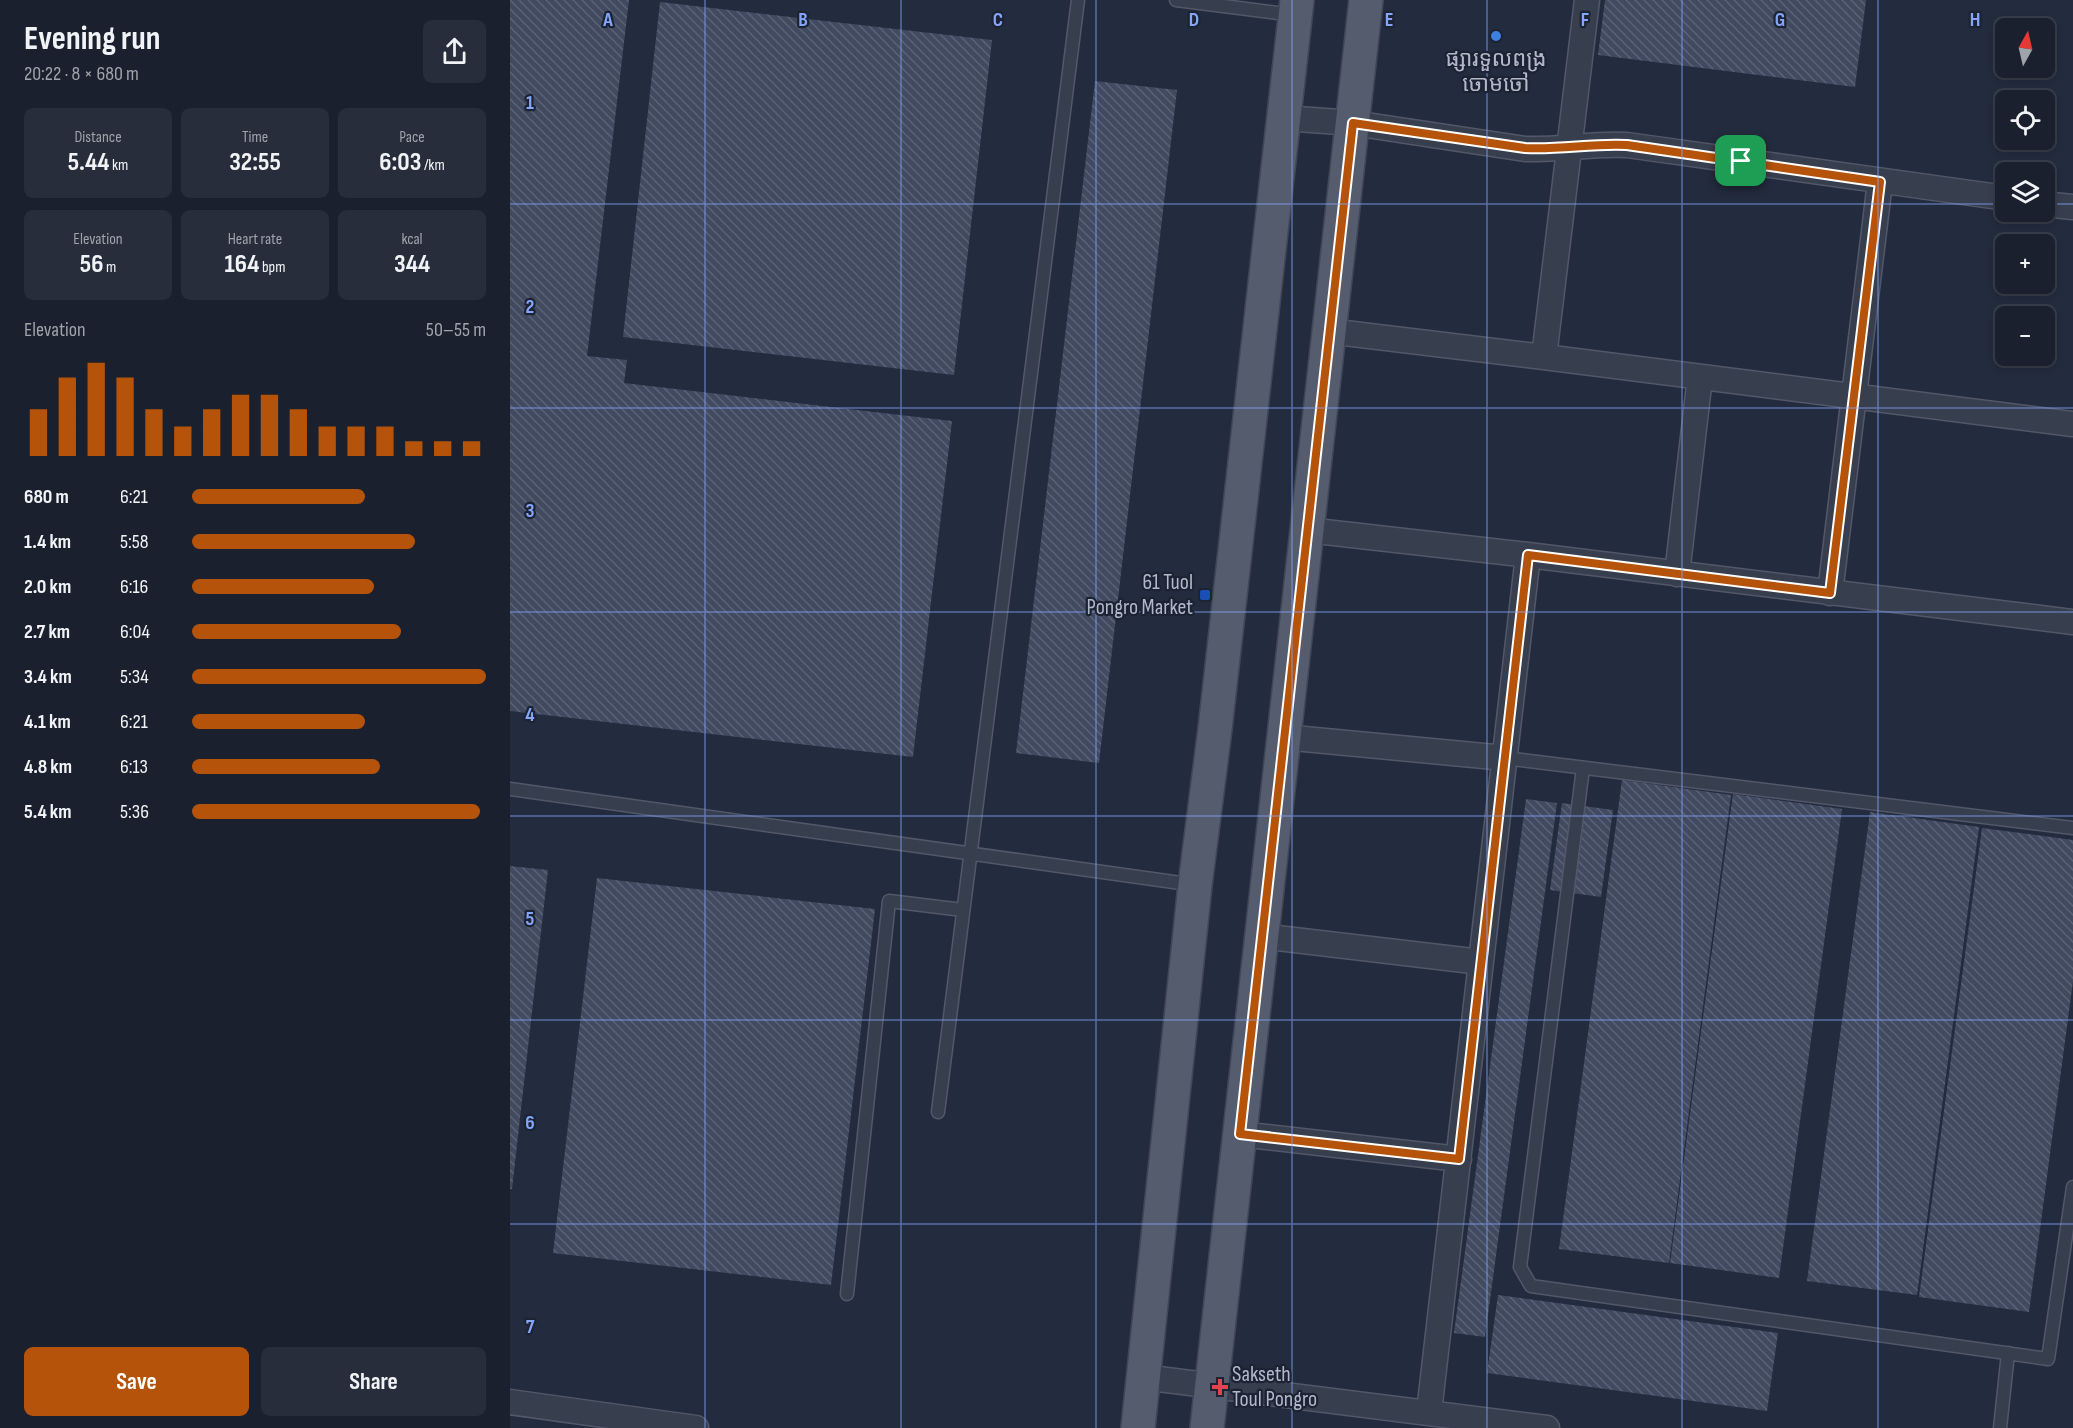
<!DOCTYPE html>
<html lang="en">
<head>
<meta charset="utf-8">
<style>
	:root { --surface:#1a202e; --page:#272d3a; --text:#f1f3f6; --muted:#9fa3aa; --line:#383e4a; --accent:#b45309 }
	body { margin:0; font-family:"Sofia Sans Condensed","Noto Sans Khmer",sans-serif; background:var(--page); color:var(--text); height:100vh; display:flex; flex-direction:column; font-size:22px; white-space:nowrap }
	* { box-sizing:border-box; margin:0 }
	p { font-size:20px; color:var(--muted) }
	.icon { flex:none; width:33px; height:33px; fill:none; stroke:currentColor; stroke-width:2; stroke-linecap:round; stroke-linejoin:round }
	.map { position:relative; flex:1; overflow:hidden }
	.drawer { display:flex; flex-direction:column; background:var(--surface); width:510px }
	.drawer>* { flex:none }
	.needle { width:39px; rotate:8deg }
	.tools { position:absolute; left:1485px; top:18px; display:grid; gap:12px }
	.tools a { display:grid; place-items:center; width:60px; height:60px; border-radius:9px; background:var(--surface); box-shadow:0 3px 9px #0003,0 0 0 2px var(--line); font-size:30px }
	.pin { position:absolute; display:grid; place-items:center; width:51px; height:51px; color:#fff; margin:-26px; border-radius:12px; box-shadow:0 3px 9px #0006 }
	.round { display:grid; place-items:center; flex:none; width:63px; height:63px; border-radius:9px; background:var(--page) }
	.summary { display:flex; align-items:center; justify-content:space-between; height:102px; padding:0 24px }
	h1 { font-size:33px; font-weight:700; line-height:45px }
	.figures { display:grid; grid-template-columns:repeat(3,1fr); gap:9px; height:102px; padding:6px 24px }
	.figures div { display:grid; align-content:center; border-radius:9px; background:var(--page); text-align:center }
	.figures b { font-size:26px; font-weight:700 }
	.figures small { font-size:16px; font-weight:400 }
	.figures p { font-size:16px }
	.chart { height:168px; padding:12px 24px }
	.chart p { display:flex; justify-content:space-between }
	.chart svg { width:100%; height:108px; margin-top:6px; stroke:var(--accent); stroke-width:6 }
	.action { display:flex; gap:12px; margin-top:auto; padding:12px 24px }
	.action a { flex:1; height:69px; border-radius:9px; background:var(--accent); color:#fff; font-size:24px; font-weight:700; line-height:69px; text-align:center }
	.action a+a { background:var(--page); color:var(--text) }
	ul { padding:0 24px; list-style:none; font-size:20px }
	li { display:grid; grid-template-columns:96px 72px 1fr; align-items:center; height:45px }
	li i { height:15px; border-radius:8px; background:var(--accent) }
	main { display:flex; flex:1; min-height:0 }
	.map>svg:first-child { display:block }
	.building { fill:url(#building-back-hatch) }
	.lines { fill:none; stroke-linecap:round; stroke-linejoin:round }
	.service-casing { stroke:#525869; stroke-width:15 }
	.minor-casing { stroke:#525869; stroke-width:27 }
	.primary-casing { stroke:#404757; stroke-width:36 }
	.service { stroke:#373e4e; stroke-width:12 }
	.minor { stroke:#373e4e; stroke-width:24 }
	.primary { stroke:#555c6e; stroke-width:33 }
	.route-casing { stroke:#fff; stroke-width:12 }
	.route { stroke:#b45309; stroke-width:8 }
	.grid { fill:none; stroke:#85a5fb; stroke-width:1.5; stroke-opacity:0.55 }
	.shop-dot { fill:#3f7fe0; stroke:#1c2332; stroke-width:2 }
	.transit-dot { fill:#1a4fb4; stroke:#1c2332; stroke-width:2 }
	.health-dot { fill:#e0444e; stroke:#1c2332; stroke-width:2 }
	.labels { text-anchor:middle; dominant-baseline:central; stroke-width:4.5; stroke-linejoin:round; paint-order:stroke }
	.poi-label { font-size:22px; fill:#b2b8c9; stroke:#1c2332 }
	.grid-label { font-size:20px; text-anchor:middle; font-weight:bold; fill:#85a5fb; stroke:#1c2332; stroke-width:4.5; stroke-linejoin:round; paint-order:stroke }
</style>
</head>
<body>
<main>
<section class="drawer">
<div class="summary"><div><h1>Evening run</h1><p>20:22 · 8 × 680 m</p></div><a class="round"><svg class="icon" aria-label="share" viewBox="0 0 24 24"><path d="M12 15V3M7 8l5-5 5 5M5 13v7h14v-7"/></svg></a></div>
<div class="figures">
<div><p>Distance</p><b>5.44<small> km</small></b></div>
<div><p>Time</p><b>32:55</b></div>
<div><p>Pace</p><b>6:03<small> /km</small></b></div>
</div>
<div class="figures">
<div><p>Elevation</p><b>56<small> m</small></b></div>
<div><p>Heart rate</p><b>164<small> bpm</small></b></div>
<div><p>kcal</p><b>344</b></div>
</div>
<div class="chart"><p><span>Elevation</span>50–55 m</p>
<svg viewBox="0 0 160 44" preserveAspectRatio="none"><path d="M5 44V25M15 44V12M25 44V6M35 44V12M45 44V25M55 44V32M65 44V25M75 44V19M85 44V19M95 44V25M105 44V32M115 44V32M125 44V32M135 44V38M145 44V38M155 44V38"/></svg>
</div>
<ul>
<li><b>680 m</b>6:21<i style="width:59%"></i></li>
<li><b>1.4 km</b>5:58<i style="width:76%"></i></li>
<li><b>2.0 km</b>6:16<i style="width:62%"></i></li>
<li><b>2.7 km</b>6:04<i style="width:71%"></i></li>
<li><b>3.4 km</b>5:34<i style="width:100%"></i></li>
<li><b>4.1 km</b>6:21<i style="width:59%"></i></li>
<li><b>4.8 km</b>6:13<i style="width:64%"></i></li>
<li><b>5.4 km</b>5:36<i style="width:98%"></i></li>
</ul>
<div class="action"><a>Save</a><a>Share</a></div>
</section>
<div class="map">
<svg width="1563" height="1428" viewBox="0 0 1563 1428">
	<defs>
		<pattern id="building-back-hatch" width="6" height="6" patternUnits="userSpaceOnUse" patternTransform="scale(1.5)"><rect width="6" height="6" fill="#414a60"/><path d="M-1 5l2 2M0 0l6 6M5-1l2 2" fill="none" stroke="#5a6275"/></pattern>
	</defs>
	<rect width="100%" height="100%" fill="#232b3e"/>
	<!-- building -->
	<path class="building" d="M0,0H119L77,356L117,360L114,383L442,421L403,757L0,711Z
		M1095,0H1356L1345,87L1088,55Z
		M150,2L482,40L444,375L113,337Z
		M585,81L667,90L589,763L506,753Z
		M1112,780L1221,795L1159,1263L1049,1249Z
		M1223,794L1332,809L1269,1278L1160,1263Z
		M1016,799L1047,803L975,1337L944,1333Z
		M1052,803L1103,810L1091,897L1040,890Z
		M1360,812L1469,827L1407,1295L1297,1281Z
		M1472,828L1563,840V981L1519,1312L1409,1297Z
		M0,866L38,870L2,1189H0Z
		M87,878L365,909L321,1285L43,1253Z
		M988,1295L1268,1333L1257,1411L977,1373Z"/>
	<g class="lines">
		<!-- service casing -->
		<g class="service-casing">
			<path id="service" d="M666,0L784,15
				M995,758L1563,828
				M1073,768L1010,1267L1021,1286L1538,1359L1563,1187
				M0,789L685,885
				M428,1112L568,0
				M337,1294L379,901L453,910
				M1490,1428L1498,1353"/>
		</g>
		<!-- minor casing -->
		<g class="minor-casing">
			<path id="minor" d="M774,118L843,123L1015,149C1050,150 1083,143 1117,145L1496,198
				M1534,204L1563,207
				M818,331L1034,357L1563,424
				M1034,357L1077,0
				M797,530L1018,555L1563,622
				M1167,574L1190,377
				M1320,593L1370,182
				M773,737L995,758
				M751,936L971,962
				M730,1134L949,1159
				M633,1377L1037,1428
				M0,1402L186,1428
				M919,1412L1018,555"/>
		</g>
		<!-- primary casing -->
		<g class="primary-casing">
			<path id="primary" d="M628,1428L685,885L705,729L787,0
				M697,1428L856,0"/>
		</g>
		<!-- service -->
		<use href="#service" class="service"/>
		<!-- minor -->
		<use href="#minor" class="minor"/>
		<!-- primary -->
		<use href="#primary" class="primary"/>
	</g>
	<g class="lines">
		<!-- route casing -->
		<g class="route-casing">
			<path id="route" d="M843,123L1015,148C1050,150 1083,143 1117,145L1370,182L1320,593L1018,555L949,1159L730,1134Z"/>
		</g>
		<!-- route -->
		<use href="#route" class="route"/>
	</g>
	<!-- grid -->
	<path class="grid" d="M195,0V1428M391,0V1428M586,0V1428M782,0V1428M977,0V1428M1172,0V1428M1368,0V1428M0,204H1496M1534,204H1563M0,408H1563M0,612H1563M0,816H1563M0,1020H1563M0,1224H1563"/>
	<!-- markers -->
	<circle class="shop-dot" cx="986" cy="36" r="6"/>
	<rect class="transit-dot" x="689" y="589" width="12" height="12" rx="3"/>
	<path class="health-dot" d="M707 1378h6v6h6v6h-6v6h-6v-6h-6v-6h6z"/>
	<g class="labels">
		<!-- poi labels -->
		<g class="poi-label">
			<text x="986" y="59">ផ្សារទួលពង្រ<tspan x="986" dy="25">ចោមចៅ</tspan></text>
			<text x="683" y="582" text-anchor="end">61 Tuol<tspan x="683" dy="25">Pongro Market</tspan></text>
			<text x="722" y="1374" text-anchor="start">Sakseth<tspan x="722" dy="25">Toul Pongro</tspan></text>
		</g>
	</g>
	<g class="grid-label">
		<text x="98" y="26">A</text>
		<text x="293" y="26">B</text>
		<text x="488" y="26">C</text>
		<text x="684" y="26">D</text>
		<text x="879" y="26">E</text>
		<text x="1075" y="26">F</text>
		<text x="1270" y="26">G</text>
		<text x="1465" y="26">H</text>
		<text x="20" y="109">1</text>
		<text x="20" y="313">2</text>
		<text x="20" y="517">3</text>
		<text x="20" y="721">4</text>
		<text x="20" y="925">5</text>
		<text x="20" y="1129">6</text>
		<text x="20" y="1333">7</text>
	</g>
</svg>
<div class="tools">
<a><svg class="needle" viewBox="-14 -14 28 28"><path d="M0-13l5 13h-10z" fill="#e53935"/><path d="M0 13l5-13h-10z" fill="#9fa3aa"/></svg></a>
<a><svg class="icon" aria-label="locate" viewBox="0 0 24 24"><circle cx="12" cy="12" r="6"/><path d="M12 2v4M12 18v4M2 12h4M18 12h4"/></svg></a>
<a><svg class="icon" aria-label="layers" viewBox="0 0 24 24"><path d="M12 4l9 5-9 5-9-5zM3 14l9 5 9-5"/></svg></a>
<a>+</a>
<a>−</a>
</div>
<div class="pin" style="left:1231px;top:161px;background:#1e9e55"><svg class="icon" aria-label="arrive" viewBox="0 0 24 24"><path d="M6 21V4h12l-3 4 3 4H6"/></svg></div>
</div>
</main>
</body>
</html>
